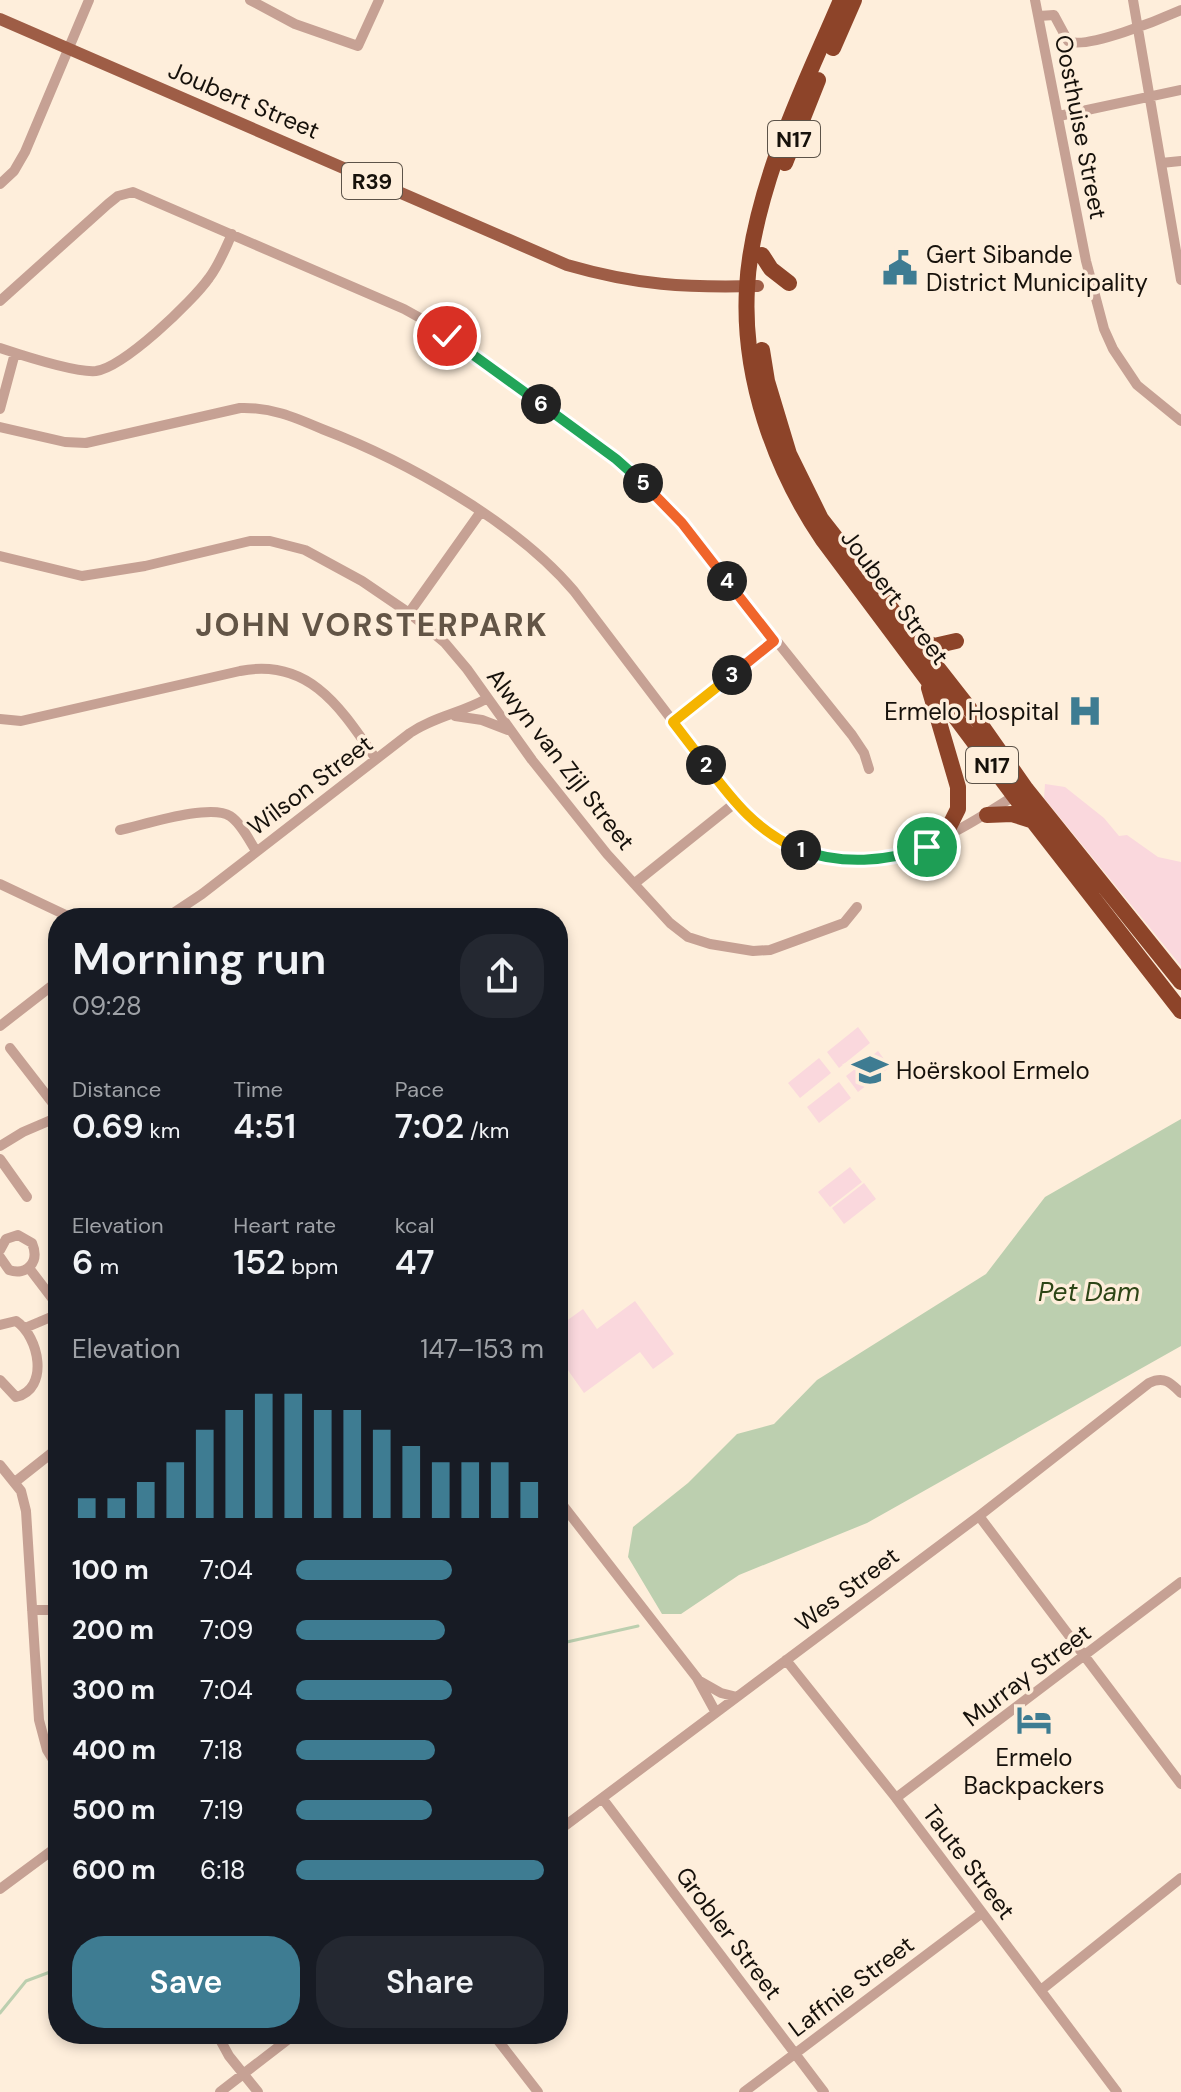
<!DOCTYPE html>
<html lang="en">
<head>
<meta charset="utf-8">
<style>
	:root { --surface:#171b24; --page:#242831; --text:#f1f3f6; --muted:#9ea1a6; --accent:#3e7c92 }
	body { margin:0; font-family:"DM Sans",sans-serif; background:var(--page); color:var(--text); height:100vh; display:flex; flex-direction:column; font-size:30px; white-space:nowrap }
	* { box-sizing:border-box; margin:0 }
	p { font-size:26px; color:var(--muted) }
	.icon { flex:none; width:44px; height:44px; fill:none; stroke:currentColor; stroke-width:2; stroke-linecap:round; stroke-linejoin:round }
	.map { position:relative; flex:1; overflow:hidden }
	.sheet { position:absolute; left:48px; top:908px; width:520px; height:1136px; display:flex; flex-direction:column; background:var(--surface); border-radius:32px; box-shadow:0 4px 12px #0003 }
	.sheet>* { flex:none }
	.pin { position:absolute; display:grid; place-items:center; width:68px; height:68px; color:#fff; margin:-34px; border:4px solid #fff; border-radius:50%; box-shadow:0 2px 8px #0007 }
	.km { position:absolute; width:40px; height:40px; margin:-20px; border-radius:50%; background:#222; color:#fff; font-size:22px; line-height:40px; text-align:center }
	.round { display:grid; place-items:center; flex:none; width:84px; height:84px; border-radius:32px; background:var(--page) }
	.overview { display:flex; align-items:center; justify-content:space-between; height:136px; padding:0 24px }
	h1 { font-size:44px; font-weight:600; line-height:60px }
	.metrics { display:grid; grid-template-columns:repeat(3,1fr); gap:12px; height:136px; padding:8px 24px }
	.metrics div { display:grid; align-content:center }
	.metrics b { font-size:34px; font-weight:600 }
	.metrics small { font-size:22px; font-weight:400 }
	.metrics p { font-size:22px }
	.chart { height:224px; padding:16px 24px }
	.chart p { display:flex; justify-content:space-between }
	.chart svg { width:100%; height:144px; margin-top:8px; stroke:var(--accent); stroke-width:6 }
	.primary-button { display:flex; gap:16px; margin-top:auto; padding:16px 24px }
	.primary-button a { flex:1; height:92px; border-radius:32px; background:var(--accent); color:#fff; font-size:32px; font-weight:600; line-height:92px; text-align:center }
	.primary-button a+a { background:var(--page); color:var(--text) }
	ul { padding:0 24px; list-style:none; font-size:26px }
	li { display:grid; grid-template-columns:128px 96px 1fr; align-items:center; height:60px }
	li i { height:20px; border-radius:10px; background:var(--accent) }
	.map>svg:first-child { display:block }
	.green { fill:#fad8dd }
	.water { fill:#bccfaf }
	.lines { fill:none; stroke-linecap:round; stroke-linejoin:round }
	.stream { stroke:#bccfaf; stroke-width:3 }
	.minor { stroke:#c6a194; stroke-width:10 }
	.major { stroke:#9e5d46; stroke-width:12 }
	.highway { stroke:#8d4429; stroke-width:16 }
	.split-1-casing { stroke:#fff; stroke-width:16 }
	.split-2-casing { stroke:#fff; stroke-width:16 }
	.split-3-casing { stroke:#fff; stroke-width:16 }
	.split-4-casing { stroke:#fff; stroke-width:16 }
	.split-5-casing { stroke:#fff; stroke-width:16 }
	.split-6-casing { stroke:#fff; stroke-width:16 }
	.split-7-casing { stroke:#fff; stroke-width:16 }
	.split-1 { stroke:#22a559; stroke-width:10 }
	.split-2 { stroke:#f5b400; stroke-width:10 }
	.split-3 { stroke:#f5b400; stroke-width:10 }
	.split-4 { stroke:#f0652b; stroke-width:10 }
	.split-5 { stroke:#f0652b; stroke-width:10 }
	.split-6 { stroke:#22a559; stroke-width:10 }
	.split-7 { stroke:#22a559; stroke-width:10 }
	.labels { text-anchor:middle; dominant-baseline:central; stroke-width:7; stroke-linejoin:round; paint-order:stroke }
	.shield { fill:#feeedb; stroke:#5c5349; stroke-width:2 }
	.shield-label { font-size:22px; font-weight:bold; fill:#16110b }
	.street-label { font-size:24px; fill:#16110b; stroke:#feeedb }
	.poi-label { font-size:24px; fill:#16110b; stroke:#feeedb; text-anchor:start }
	.water-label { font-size:26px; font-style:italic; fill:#2d4516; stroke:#feeedb }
	.district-label { font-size:32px; font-weight:bold; letter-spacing:2px; fill:#635546; stroke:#feeedb }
</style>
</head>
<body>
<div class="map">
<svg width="1181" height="2092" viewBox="0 0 1181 2092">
	<rect width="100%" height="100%" fill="#feeedb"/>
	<!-- green -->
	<path class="green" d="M1045,784L1065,787L1104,818L1119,836L1127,835L1158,857L1181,862V966L1044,798Z
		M858,1027L870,1043L839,1068L827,1052Z
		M878,1051L890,1067L858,1092L846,1076Z
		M819,1058L831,1073L800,1098L788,1083Z
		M839,1082L851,1098L819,1123L807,1107Z
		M850,1167L862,1182L830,1207L818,1192Z
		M864,1183L876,1199L844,1224L832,1208Z
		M635,1301L674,1354L653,1369L640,1352L584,1393L558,1356V1327L583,1309L597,1329Z"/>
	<!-- water -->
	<path class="water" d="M1181,1119V1346L867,1523L739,1575L681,1614H662L628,1557L633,1527L688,1483L737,1434L774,1424L817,1380L986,1274L1045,1197Z"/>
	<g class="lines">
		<!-- stream -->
		<path class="stream" d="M558,1644L638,1626
			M0,2013L26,1981L58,1969"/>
		<!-- minor -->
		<path class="minor" d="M250,0L295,24L358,46L379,0
			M1035,0L1086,261L1104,329L1113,349L1137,385L1181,421
			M1133,0L1181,280
			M1039,16L1054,15L1068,41C1086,50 1161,19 1181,10
			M1059,116L1181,90
			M1161,163L1181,161
			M0,184L14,171L25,152L89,0
			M0,301L108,204L118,196L133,192L404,309L422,319L616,459L652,490L682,523L852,735L864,753L869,769
			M0,348C21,355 75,373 96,371C124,367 192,302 209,278C219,265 225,249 232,234
			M0,409L15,353
			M0,427L65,442L86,443L240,408C271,407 294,417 322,429C406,461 516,522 574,591L735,803C745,813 755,824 766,832C856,894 939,845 1017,794
			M0,556L82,576L145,566L250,541H270L305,550L362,581L409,613L445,643L467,669L532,760L607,854L670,923L688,937L710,944L753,951L770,950L844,923L857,907
			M409,613L480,513
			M455,716L482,720L508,730
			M0,719L21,721L240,671C310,657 342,710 376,759
			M673,722L774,641
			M120,830C144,825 210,803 230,816C241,823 249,840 256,851
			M635,883L735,803
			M0,884L72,918
			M166,918L202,894L410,733C433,717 461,713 486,699
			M0,1026L58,981
			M10,1048L58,1110
			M0,1146L23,1132L58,1117
			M0,1159L27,1197
			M0,1250L6,1239L18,1235L32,1243C40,1262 27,1276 9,1270L0,1257
			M29,1268L58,1306
			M0,1325L16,1321C39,1336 50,1389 16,1397L0,1380
			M25,1328L58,1314
			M0,1465L21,1491L26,1511L39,1720L47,1750L58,1768
			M15,1482L58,1448
			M558,1499L697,1678L715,1711
			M979,1516L1181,1784
			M32,1610H58
			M786,1660L896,1798L1117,2092
			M698,1680L721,1693L737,1697
			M602,1798L824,2092
			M896,1798L1181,1582
			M558,1831L979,1516L1149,1383C1164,1376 1170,1382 1181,1393
			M0,1889L58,1846
			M1041,1990L1181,1878
			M217,2034L229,2056L258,2092
			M493,2034L538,2092
			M220,2092L295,2034
			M744,2092L982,1913"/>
		<!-- major -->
		<path class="major" d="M0,19L567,265C636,285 686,288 758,286"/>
		<!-- highway -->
		<path class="highway" d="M841,0C819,52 794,103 776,157C762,198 749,245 747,288C742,376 774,468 823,540L1033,821L1181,1011
			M833,48L854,0
			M785,163L818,80
			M762,255L771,269L789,283
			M762,350L767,381L789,454L821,519L972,712L1026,789L1181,982
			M915,637L934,646L956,641
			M929,688L958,787V809L943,839
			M987,815L1012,814L1031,820"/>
	</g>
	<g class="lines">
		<!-- split-1 casing -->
		<g class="split-1-casing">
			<path id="split-1" d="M801,850C841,865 887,862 927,847"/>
		</g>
		<!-- split-2 casing -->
		<g class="split-2-casing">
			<path id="split-2" d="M706,765C733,801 758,833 801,850"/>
		</g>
		<!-- split-3 casing -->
		<g class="split-3-casing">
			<path id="split-3" d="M706,765L673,722L732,675"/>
		</g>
		<!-- split-4 casing -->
		<g class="split-4-casing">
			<path id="split-4" d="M727,581L774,641L732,675"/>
		</g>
		<!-- split-5 casing -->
		<g class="split-5-casing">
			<path id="split-5" d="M643,483L682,523L727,581"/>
		</g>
		<!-- split-6 casing -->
		<g class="split-6-casing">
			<path id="split-6" d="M541,404L616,459L643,483"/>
		</g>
		<!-- split-7 casing -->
		<g class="split-7-casing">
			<path id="split-7" d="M447,336L541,404"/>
		</g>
		<!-- split-1 -->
		<use href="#split-1" class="split-1"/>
		<!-- split-2 -->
		<use href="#split-2" class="split-2"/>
		<!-- split-3 -->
		<use href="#split-3" class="split-3"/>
		<!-- split-4 -->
		<use href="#split-4" class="split-4"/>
		<!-- split-5 -->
		<use href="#split-5" class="split-5"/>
		<!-- split-6 -->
		<use href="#split-6" class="split-6"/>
		<!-- split-7 -->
		<use href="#split-7" class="split-7"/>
	</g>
	<!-- icons -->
	<defs>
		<g id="civic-bare" transform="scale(2.76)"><path d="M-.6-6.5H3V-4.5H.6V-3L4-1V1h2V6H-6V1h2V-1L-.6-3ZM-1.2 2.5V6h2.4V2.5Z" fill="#3e7c92" stroke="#feeedb" stroke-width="2.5" paint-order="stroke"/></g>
		<g id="hospital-bare" transform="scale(2.76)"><path d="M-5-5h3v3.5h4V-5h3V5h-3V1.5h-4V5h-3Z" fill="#3e7c92" stroke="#feeedb" stroke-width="2.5" paint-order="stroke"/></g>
		<g id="school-bare" transform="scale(2.76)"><path d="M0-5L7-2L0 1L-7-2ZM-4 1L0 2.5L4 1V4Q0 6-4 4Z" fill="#3e7c92" stroke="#feeedb" stroke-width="2.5" paint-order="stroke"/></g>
		<g id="hotel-bare" transform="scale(2.76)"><path d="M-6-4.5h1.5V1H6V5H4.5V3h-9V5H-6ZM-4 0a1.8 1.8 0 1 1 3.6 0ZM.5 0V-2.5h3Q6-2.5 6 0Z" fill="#3e7c92" stroke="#feeedb" stroke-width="2.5" paint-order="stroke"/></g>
	</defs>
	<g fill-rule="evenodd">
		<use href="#civic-bare" x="900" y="268"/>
		<use href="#hospital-bare" x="1085" y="711"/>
		<use href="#school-bare" x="870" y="1070"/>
		<use href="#hotel-bare" x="1034" y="1720"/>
	</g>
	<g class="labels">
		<!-- shield labels -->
		<g class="shield">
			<rect x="768" y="121" width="52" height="36" rx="6"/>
			<rect x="342" y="163" width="60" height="36" rx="6"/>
			<rect x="966" y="747" width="52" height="36" rx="6"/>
		</g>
		<g class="shield-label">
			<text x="794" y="139">N17</text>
			<text x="372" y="181">R39</text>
			<text x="992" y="765">N17</text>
		</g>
		<!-- street labels -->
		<g class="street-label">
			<text transform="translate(244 100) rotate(23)">Joubert Street</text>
			<text transform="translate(1081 127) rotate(79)">Oosthuise Street</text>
			<text transform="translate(895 597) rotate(53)">Joubert Street</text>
			<text transform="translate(561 759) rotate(52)">Alwyn van Zijl Street</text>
			<text transform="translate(310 785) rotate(-37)">Wilson Street</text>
			<text transform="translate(847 1589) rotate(-37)">Wes Street</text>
			<text transform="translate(1027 1675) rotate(-37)">Murray Street</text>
			<text transform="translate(969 1862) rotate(53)">Taute Street</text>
			<text transform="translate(729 1933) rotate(53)">Grobler Street</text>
			<text transform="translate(851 1986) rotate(-37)">Laffnie Street</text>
		</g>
		<!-- poi labels -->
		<g class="poi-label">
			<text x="926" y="254">Gert Sibande<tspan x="926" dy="28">District Municipality</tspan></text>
			<text x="1059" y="711" text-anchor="end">Ermelo Hospital</text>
			<text x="896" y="1070">Hoërskool Ermelo</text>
			<text x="1034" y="1757" text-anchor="middle">Ermelo<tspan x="1034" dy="28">Backpackers</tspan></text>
		</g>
		<!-- water labels -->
		<g class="water-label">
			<text x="1089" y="1292">Pet Dam</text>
		</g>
		<!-- district labels -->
		<g class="district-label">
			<text x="372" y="625">JOHN VORSTERPARK</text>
		</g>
	</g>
</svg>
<div class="pin" style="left:927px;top:847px;background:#1e9e55"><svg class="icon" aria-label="arrive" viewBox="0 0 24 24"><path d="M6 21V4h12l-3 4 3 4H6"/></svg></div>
<div class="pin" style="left:447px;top:336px;background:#d93025"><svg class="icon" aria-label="check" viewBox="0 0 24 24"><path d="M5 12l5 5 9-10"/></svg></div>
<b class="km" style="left:801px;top:850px">1</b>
<b class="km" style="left:706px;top:765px">2</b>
<b class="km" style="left:732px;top:675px">3</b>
<b class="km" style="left:727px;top:581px">4</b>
<b class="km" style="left:643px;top:483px">5</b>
<b class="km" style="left:541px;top:404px">6</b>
<section class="sheet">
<div class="overview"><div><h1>Morning run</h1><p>09:28</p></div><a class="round"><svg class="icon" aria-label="share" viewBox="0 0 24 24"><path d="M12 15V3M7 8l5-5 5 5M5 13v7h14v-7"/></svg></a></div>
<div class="metrics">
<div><p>Distance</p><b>0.69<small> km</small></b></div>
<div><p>Time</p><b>4:51</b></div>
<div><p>Pace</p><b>7:02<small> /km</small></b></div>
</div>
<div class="metrics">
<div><p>Elevation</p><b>6<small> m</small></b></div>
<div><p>Heart rate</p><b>152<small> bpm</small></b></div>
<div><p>kcal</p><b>47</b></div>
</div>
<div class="chart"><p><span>Elevation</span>147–153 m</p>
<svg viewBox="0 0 160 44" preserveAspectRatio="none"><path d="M5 44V38M15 44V38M25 44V33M35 44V27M45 44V17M55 44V11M65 44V6M75 44V6M85 44V11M95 44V11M105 44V17M115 44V22M125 44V27M135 44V27M145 44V27M155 44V33"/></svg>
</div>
<ul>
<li><b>100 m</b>7:04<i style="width:63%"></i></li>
<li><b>200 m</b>7:09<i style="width:60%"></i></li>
<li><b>300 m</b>7:04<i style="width:63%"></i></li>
<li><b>400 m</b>7:18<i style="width:56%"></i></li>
<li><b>500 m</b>7:19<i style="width:55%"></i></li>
<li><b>600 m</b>6:18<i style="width:100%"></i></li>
</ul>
<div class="primary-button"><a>Save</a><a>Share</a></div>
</section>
</div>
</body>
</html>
